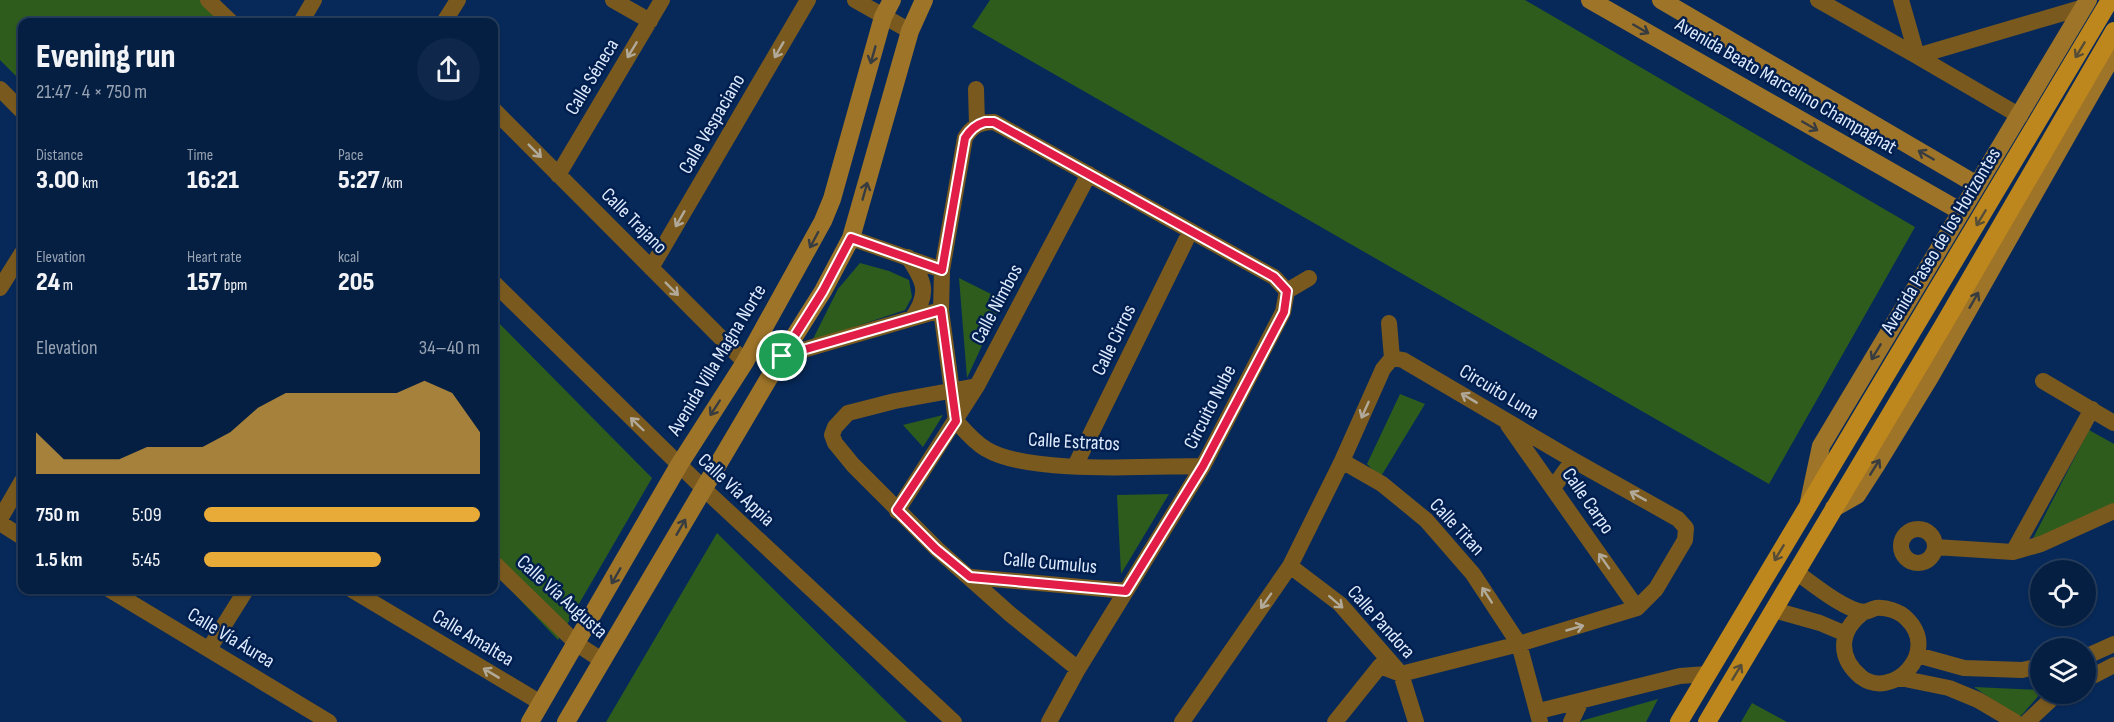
<!DOCTYPE html>
<html lang="en">
<head>
<meta charset="utf-8">
<style>
	:root { --surface:#051f43; --page:#0e274a; --text:#f1f3f6; --muted:#97a2b2; --line:#263d5c; --accent:#e9ab38 }
	body { margin:0; font-family:"Sofia Sans Condensed",sans-serif; background:var(--page); color:var(--text); height:100vh; display:flex; flex-direction:column; font-size:22px; white-space:nowrap }
	* { box-sizing:border-box; margin:0 }
	p { font-size:20px; color:var(--muted) }
	.icon { flex:none; width:33px; height:33px; fill:none; stroke:currentColor; stroke-width:2; stroke-linecap:round; stroke-linejoin:round }
	.map { position:relative; flex:1; overflow:hidden }
	.panel { position:absolute; left:18px; top:18px; width:480px; height:576px; display:flex; flex-direction:column; background:var(--surface); border-radius:12px; box-shadow:0 2px 4px #0004,0 0 0 2px var(--line) }
	.panel>* { flex:none }
	.tools { position:absolute; left:2030px; top:560px; display:grid; gap:12px }
	.tools a { display:grid; place-items:center; width:66px; height:66px; border-radius:50%; background:var(--surface); box-shadow:0 2px 4px #0004,0 0 0 2px var(--line); font-size:30px }
	.pin { position:absolute; display:grid; place-items:center; width:51px; height:51px; color:#fff; margin:-26px; border:3px solid #fff; border-radius:50%; box-shadow:0 2px 6px #0007 }
	.round { display:grid; place-items:center; flex:none; width:63px; height:63px; border-radius:32px; background:var(--page) }
	.overview { display:flex; align-items:center; justify-content:space-between; height:102px; padding:0 18px }
	h1 { font-size:33px; font-weight:800; line-height:45px }
	.metrics { display:grid; grid-template-columns:repeat(3,1fr); gap:9px; height:102px; padding:6px 18px }
	.metrics div { display:grid; align-content:center }
	.metrics b { font-size:26px; font-weight:800 }
	.metrics small { font-size:16px; font-weight:400 }
	.metrics p { font-size:16px }
	.chart { height:168px; padding:12px 18px }
	.chart p { display:flex; justify-content:space-between }
	.chart svg { width:100%; height:108px; margin-top:6px; fill:var(--accent); opacity:.7 }
	ul { padding:0 18px; list-style:none; font-size:20px }
	li { display:grid; grid-template-columns:96px 72px 1fr; align-items:center; height:45px }
	li i { height:15px; border-radius:8px; background:var(--accent) }
	.map>svg:first-child { display:block }
	.green { fill:#2e5c1d }
	.lines { fill:none; stroke-linecap:round; stroke-linejoin:round }
	.street { stroke:#7a591e; stroke-width:16 }
	.secondary { stroke:#9e7429; stroke-width:18 }
	.primary { stroke:#be871d; stroke-width:18 }
	.oneway { stroke:#373c41 }
	.oneway2 { stroke:#b1a999 }
	.oneway3 { stroke:#554d38 }
	.route-casing { stroke:#fff; stroke-width:12 }
	.route { stroke:#e11d48; stroke-width:8 }
	.labels { text-anchor:middle; dominant-baseline:central; stroke-width:5; stroke-linejoin:round; paint-order:stroke }
	.street-label { font-size:20px; fill:#deeafd; stroke:#001e4e }
</style>
</head>
<body>
<div class="map">
<svg width="2114" height="722" viewBox="0 0 2114 722">
	<rect width="100%" height="100%" fill="#072959"/>
	<!-- green -->
	<path class="green" d="M0,0H203L227,22H22V82L0,60Z
		M990,0H1525L1915,227L1769,484L972,27Z
		M860,263L889,271L909,280L912,297L905,310L812,341L838,289Z
		M959,278L1003,300L967,378Z
		M494,318L652,478L558,640L494,572Z
		M1400,394L1425,404L1380,478L1367,464Z
		M943,415L923,447L903,425Z
		M2089,430L2114,444V504L2030,544Z
		M1169,494L1121,574L1117,495Z
		M717,533L907,722H606Z
		M1974,687L2040,690L2041,693L2019,718Z
		M1658,699L1646,722H1581V721Z
		M1752,703L1787,722H1741Z"/>
	<g class="lines">
		<!-- street -->
		<path class="street" d="M208,0L231,22
			M613,0L650,21
			M855,0L910,31
			M1818,0L1917,56
			M1901,0L1917,56
			M301,22L314,0
			M444,22L458,0
			M0,89L22,111
			M976,89L977,124
			M494,110L745,362
			M2020,116L1917,56L2084,7
			M558,175L662,0
			M851,238L942,270
			M908,257C924,281 930,292 913,317
			M651,268L808,0
			M494,283L703,488L954,722
			M0,288L22,253
			M1287,291L1309,278
			M1389,323L1392,358
			M782,356L941,310
			M2043,381L2114,423
			M977,386L895,401L848,413L835,427L832,435L835,443L853,465L937,549L1010,614L1078,669
			M1508,425L1637,608
			M1342,461L1382,484L1426,520L1473,574L1519,644L1540,722
			M1075,466L1190,232
			M1203,466C1151,466 1028,475 986,449C974,442 965,431 956,421L941,310L942,270L965,138C972,126 980,122 994,122L1274,277L1287,291
			M1553,488L1573,460
			M897,511L977,386L1089,174
			M0,519L22,481
			M0,523L22,537
			M1901 546a17 17 0 1 1 34 0a17 17 0 1 1-34 0Z
			M1935,547L2013,552L2041,544L2114,511
			M2013,552L2092,409
			M494,563L577,644L603,661
			M1290,566L1340,604L1401,674L1416,722
			M1796,572C1813,584 1843,609 1863,612C1867,612 1872,609 1876,608C1886,607 1899,611 1906,618C1942,652 1892,701 1861,677C1837,657 1839,630 1864,612
			M971,577L1126,591
			M110,590L329,722
			M352,590L541,703
			M1774,610L1820,623L1846,634
			M209,649L246,590
			M1917,655L1964,668L2022,670L2040,666
			M2085,657L2114,644
			M1900,678L1949,688L1978,700L2015,722
			M2085,680L2114,665
			M1539,711L1680,676L1707,674
			M1049,722L1078,669L1203,466L1283,312L1287,291
			M1182,722L1290,566L1342,461L1383,369L1392,358
			M1335,722L1380,666L1401,674L1519,644L1637,608L1656,589L1685,540L1686,528L1678,519L1573,460L1403,360L1392,358
			M1571,722L1581,701
			M2027,722L2058,693"/>
		<!-- secondary -->
		<path class="secondary" d="M1590,0L1960,211
			M1661,0L1977,185
			M1809,502L1821,446L2088,0
			M1834,508L1857,495L1875,467L1930,377L2114,53
			M530,722L679,465L745,362L823,221L832,199L883,17L892,0
			M566,722L782,356L823,291L851,238L910,31L924,0"/>
		<!-- primary -->
		<path class="primary" d="M1679,722L2110,0
			M1707,722L1944,324L2114,31"/>
	</g>
	<!-- one-way arrows -->
	<defs><path id="oneway-shaft" d="M-6 0H5M1.5-3L5.5 0L1.5 3" fill="none" stroke-width="1.6" stroke-linecap="round" stroke-linejoin="round" transform="scale(1.5)"/></defs>
	<g class="oneway">
		<use href="#oneway-shaft" transform="translate(1641 29) rotate(30)"/>
		<use href="#oneway-shaft" transform="translate(873 55) rotate(106)"/>
		<use href="#oneway-shaft" transform="translate(1810 126) rotate(30)"/>
		<use href="#oneway-shaft" transform="translate(1926 155) rotate(-150)"/>
		<use href="#oneway-shaft" transform="translate(865 191) rotate(-74)"/>
		<use href="#oneway-shaft" transform="translate(814 240) rotate(118)"/>
		<use href="#oneway-shaft" transform="translate(1974 300) rotate(-60)"/>
		<use href="#oneway-shaft" transform="translate(1876 352) rotate(121)"/>
		<use href="#oneway-shaft" transform="translate(715 408) rotate(123)"/>
		<use href="#oneway-shaft" transform="translate(1875 467) rotate(-58)"/>
		<use href="#oneway-shaft" transform="translate(681 527) rotate(-60)"/>
		<use href="#oneway-shaft" transform="translate(616 576) rotate(120)"/>
	</g>
	<g class="oneway2">
		<use href="#oneway-shaft" transform="translate(632 50) rotate(121)"/>
		<use href="#oneway-shaft" transform="translate(779 50) rotate(120)"/>
		<use href="#oneway-shaft" transform="translate(535 151) rotate(45)"/>
		<use href="#oneway-shaft" transform="translate(680 219) rotate(120)"/>
		<use href="#oneway-shaft" transform="translate(672 289) rotate(45)"/>
		<use href="#oneway-shaft" transform="translate(1469 398) rotate(-149)"/>
		<use href="#oneway-shaft" transform="translate(1365 410) rotate(114)"/>
		<use href="#oneway-shaft" transform="translate(637 424) rotate(-136)"/>
		<use href="#oneway-shaft" transform="translate(1638 496) rotate(-151)"/>
		<use href="#oneway-shaft" transform="translate(1604 561) rotate(-125)"/>
		<use href="#oneway-shaft" transform="translate(1487 595) rotate(-123)"/>
		<use href="#oneway-shaft" transform="translate(1266 601) rotate(125)"/>
		<use href="#oneway-shaft" transform="translate(1336 602) rotate(41)"/>
		<use href="#oneway-shaft" transform="translate(1575 628) rotate(-16)"/>
		<use href="#oneway-shaft" transform="translate(491 673) rotate(-149)"/>
	</g>
	<g class="oneway3">
		<use href="#oneway-shaft" transform="translate(2080 50) rotate(121)"/>
		<use href="#oneway-shaft" transform="translate(1981 218) rotate(121)"/>
		<use href="#oneway-shaft" transform="translate(1779 553) rotate(121)"/>
		<use href="#oneway-shaft" transform="translate(1737 672) rotate(-59)"/>
	</g>
	<g class="lines">
		<!-- route casing -->
		<g class="route-casing">
			<path id="route" d="M985,122H994L1274,277L1287,291L1284,312L1203,466L1126,591L970,577L936,549L897,510L956,421L941,310L782,356L823,291L851,238L942,270L965,138C970,130 975,125 985,122Z"/>
		</g>
		<!-- route -->
		<use href="#route" class="route"/>
	</g>
	<g class="labels">
		<!-- street labels -->
		<g class="street-label">
			<text transform="translate(592 77) rotate(-59)">Calle Séneca</text>
			<text transform="translate(1786 86) rotate(30)">Avenida Beato Marcelino Champagnat</text>
			<text transform="translate(712 124) rotate(-60)">Calle Vespaciano</text>
			<text transform="translate(634 221) rotate(45)">Calle Trajano</text>
			<text transform="translate(1941 241) rotate(-59)">Avenida Paseo de los Horizontes</text>
			<text transform="translate(997 304) rotate(-62)">Calle Nimbos</text>
			<text transform="translate(1114 340) rotate(-64)">Calle Cirros</text>
			<text transform="translate(717 360) rotate(-59)">Avenida Villa Magna Norte</text>
			<text transform="translate(1499 392) rotate(31)">Circuito Luna</text>
			<text transform="translate(1210 407) rotate(-63)">Circuito Nube</text>
			<text transform="translate(1074 442) rotate(3)">Calle Estratos</text>
			<text transform="translate(736 490) rotate(43)">Calle Vía Appia</text>
			<text transform="translate(1588 501) rotate(55)">Calle Carpo</text>
			<text transform="translate(1457 527) rotate(47)">Calle Titan</text>
			<text transform="translate(1050 563) rotate(5)">Calle Cumulus</text>
			<text transform="translate(562 597) rotate(42)">Calle Vía Augusta</text>
			<text transform="translate(1381 622) rotate(48)">Calle Pandora</text>
			<text transform="translate(231 638) rotate(31)">Calle Vía Áurea</text>
			<text transform="translate(473 638) rotate(31)">Calle Amaltea</text>
		</g>
	</g>
</svg>
<div class="tools">
<a><svg class="icon" aria-label="locate" viewBox="0 0 24 24"><circle cx="12" cy="12" r="6"/><path d="M12 2v4M12 18v4M2 12h4M18 12h4"/></svg></a>
<a><svg class="icon" aria-label="layers" viewBox="0 0 24 24"><path d="M12 4l9 5-9 5-9-5zM3 14l9 5 9-5"/></svg></a>
</div>
<div class="pin" style="left:782px;top:356px;background:#1e9e55"><svg class="icon" aria-label="arrive" viewBox="0 0 24 24"><path d="M6 21V4h12l-3 4 3 4H6"/></svg></div>
<section class="panel">
<div class="overview"><div><h1>Evening run</h1><p>21:47 · 4 × 750 m</p></div><a class="round"><svg class="icon" aria-label="share" viewBox="0 0 24 24"><path d="M12 15V3M7 8l5-5 5 5M5 13v7h14v-7"/></svg></a></div>
<div class="metrics">
<div><p>Distance</p><b>3.00<small> km</small></b></div>
<div><p>Time</p><b>16:21</b></div>
<div><p>Pace</p><b>5:27<small> /km</small></b></div>
</div>
<div class="metrics">
<div><p>Elevation</p><b>24<small> m</small></b></div>
<div><p>Heart rate</p><b>157<small> bpm</small></b></div>
<div><p>kcal</p><b>205</b></div>
</div>
<div class="chart"><p><span>Elevation</span>34–40 m</p>
<svg viewBox="0 0 160 44" preserveAspectRatio="none"><path d="M0 44V27L10 38L20 38L30 38L40 33L50 33L60 33L70 27L80 17L90 11L100 11L110 11L120 11L130 11L140 6L150 11L160 27V44z"/></svg>
</div>
<ul>
<li><b>750 m</b>5:09<i style="width:100%"></i></li>
<li><b>1.5 km</b>5:45<i style="width:64%"></i></li>
</ul>
</section>
</div>
</body>
</html>
